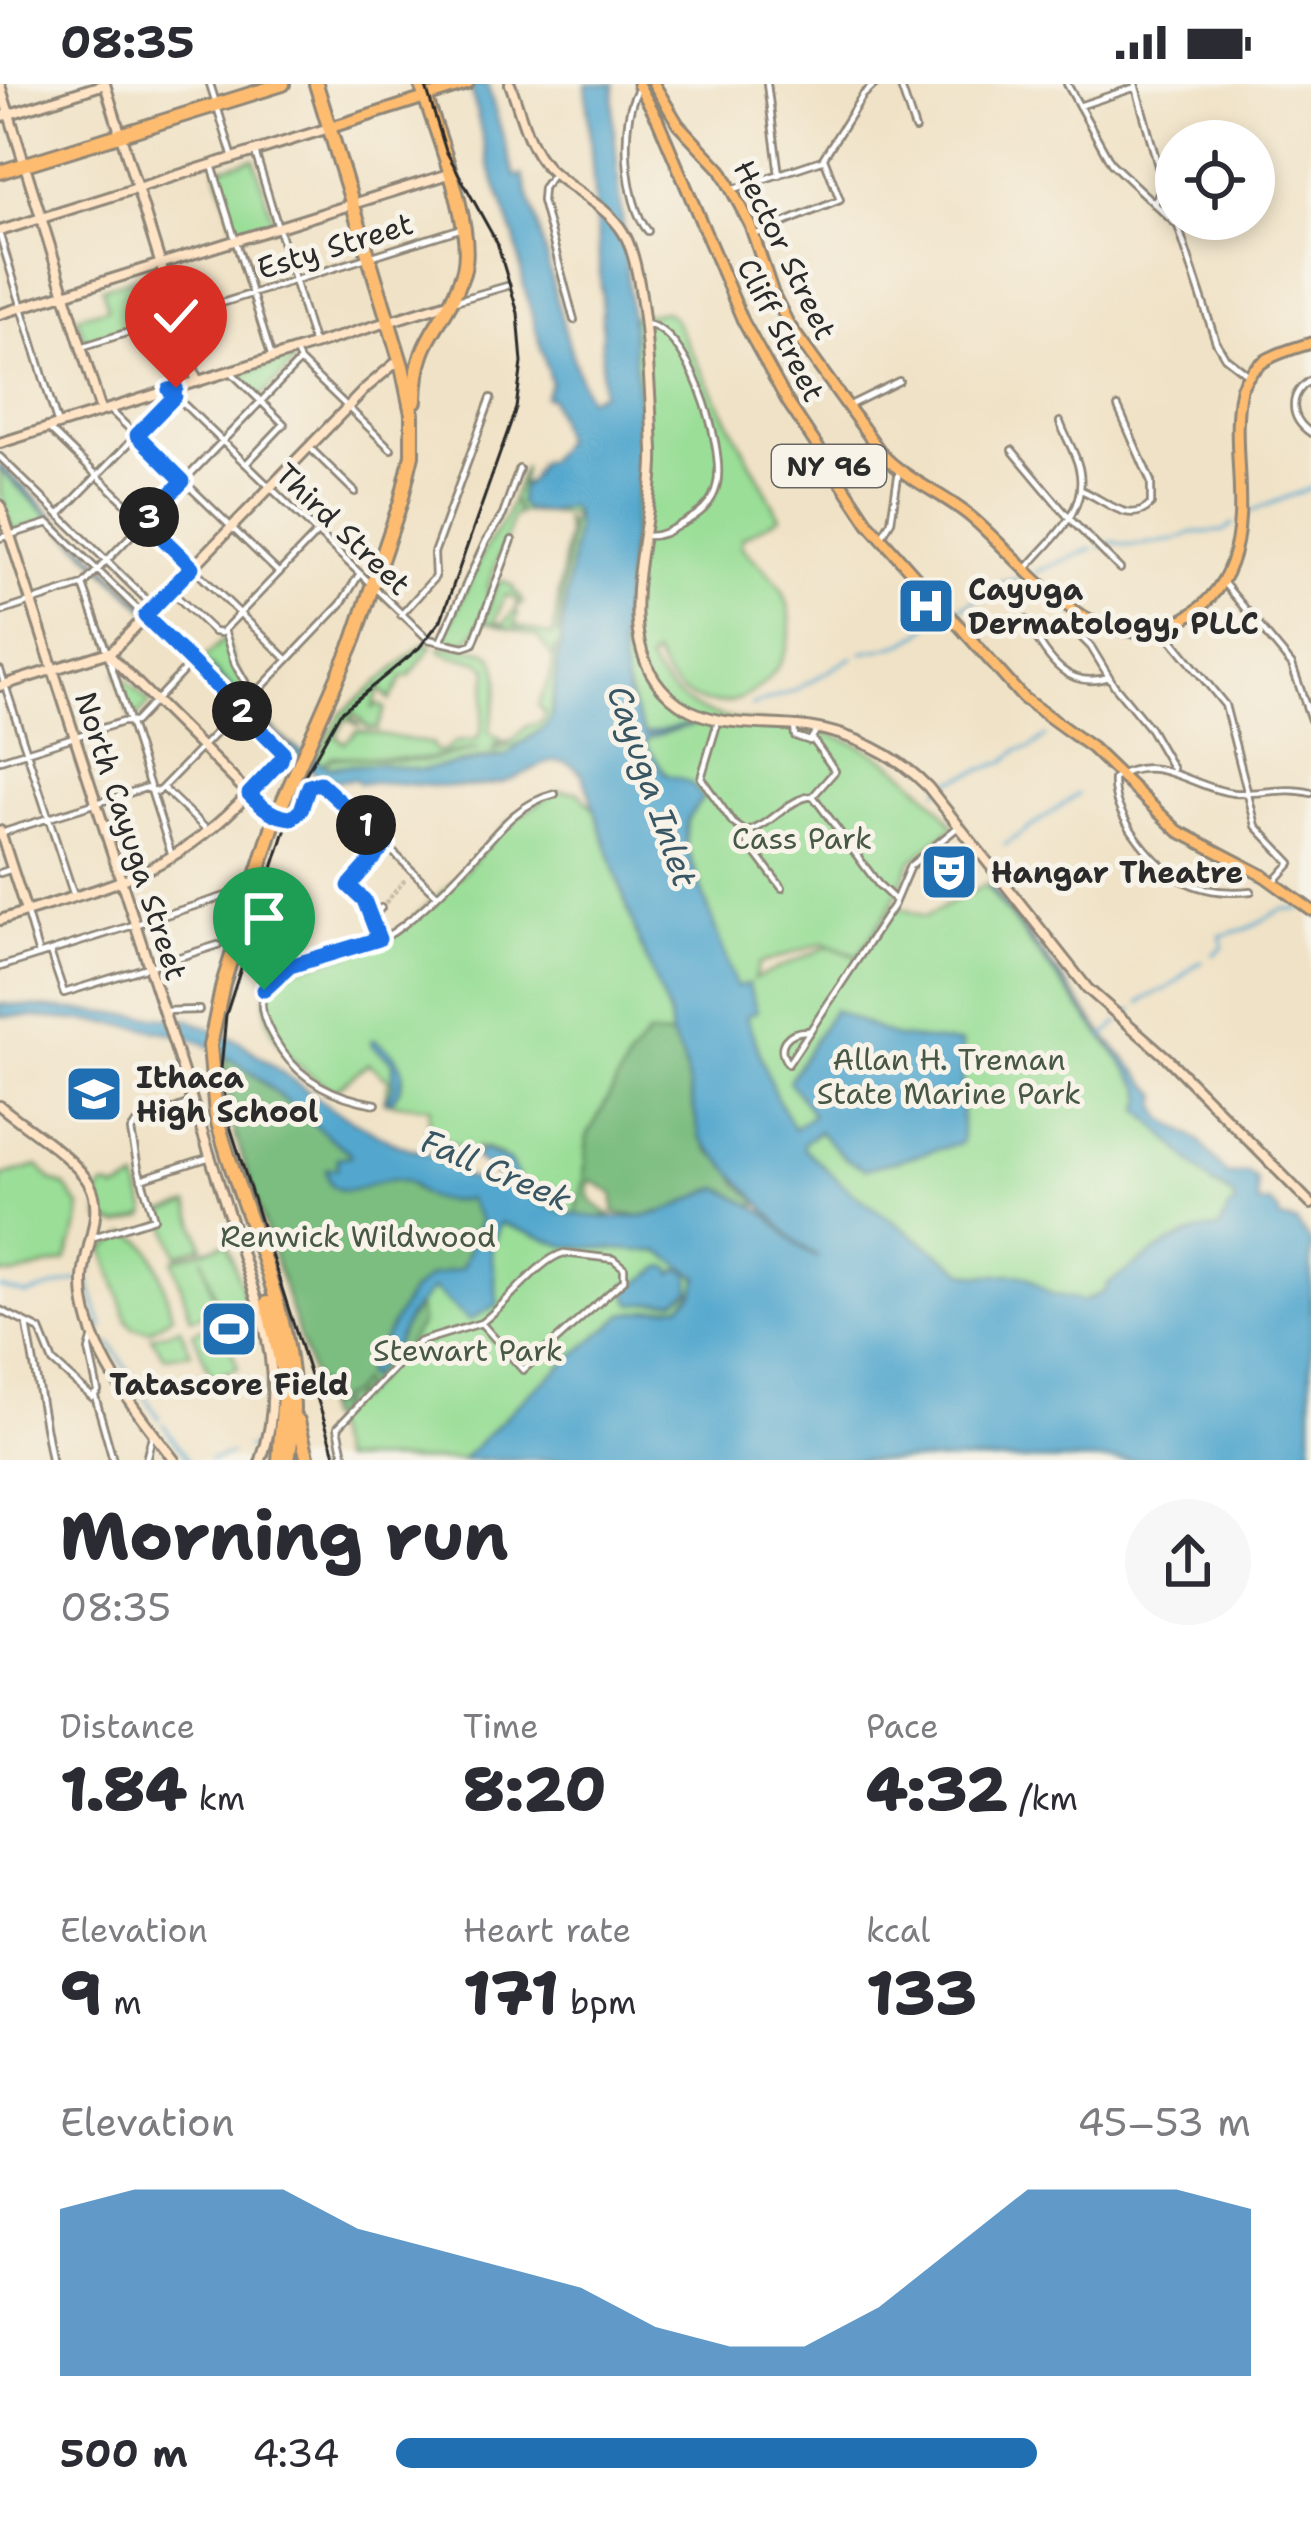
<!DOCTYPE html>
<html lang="en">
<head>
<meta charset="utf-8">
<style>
	:root { --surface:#fff; --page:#f7f7f7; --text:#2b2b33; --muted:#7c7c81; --accent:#1f6fb2 }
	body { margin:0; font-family:"Shantell Sans",sans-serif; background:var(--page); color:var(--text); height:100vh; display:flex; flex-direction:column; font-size:45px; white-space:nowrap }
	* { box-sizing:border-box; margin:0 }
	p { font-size:39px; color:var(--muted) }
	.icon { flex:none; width:66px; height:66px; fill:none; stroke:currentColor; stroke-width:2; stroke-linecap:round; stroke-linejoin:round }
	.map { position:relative; height:1376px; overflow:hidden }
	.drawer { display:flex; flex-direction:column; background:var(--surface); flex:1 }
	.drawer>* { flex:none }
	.tools { position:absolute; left:1155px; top:36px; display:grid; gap:24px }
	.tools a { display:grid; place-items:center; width:120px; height:120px; border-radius:50%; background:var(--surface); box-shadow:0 6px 18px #0003; font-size:60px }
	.pin { position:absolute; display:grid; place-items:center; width:102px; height:102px; color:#fff; margin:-123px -51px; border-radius:50% 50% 50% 0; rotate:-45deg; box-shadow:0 0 12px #0007 }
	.pin .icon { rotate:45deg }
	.km { position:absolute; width:60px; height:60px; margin:-30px; border-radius:50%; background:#222; color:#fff; font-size:33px; line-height:60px; text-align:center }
	.round { display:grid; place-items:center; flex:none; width:126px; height:126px; border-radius:63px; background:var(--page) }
	.summary { display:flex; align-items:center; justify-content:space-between; height:204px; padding:0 60px }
	h1 { font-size:66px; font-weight:800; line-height:90px }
	.figures { display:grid; grid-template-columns:repeat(3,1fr); gap:18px; height:204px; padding:12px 60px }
	.figures div { display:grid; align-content:center }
	.figures b { font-size:60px; font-weight:800 }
	.figures small { font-size:33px; font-weight:400 }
	.figures p { font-size:33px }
	.chart { height:336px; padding:24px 60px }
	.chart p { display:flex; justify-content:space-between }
	.chart svg { width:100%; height:216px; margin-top:12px; fill:var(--accent); opacity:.7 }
	ul { padding:0 60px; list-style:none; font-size:39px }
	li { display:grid; grid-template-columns:192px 144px 1fr; align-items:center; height:90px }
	li i { height:30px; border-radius:15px; background:var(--accent) }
	.status { display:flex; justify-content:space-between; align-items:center; height:84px; padding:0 60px; background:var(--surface); direction:ltr }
	.status svg { height:33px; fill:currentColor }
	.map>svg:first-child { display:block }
	.green { fill:#9ade97; stroke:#628461; stroke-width:3 }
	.forest { fill:#7bbd80; stroke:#537456; stroke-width:3 }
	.water { fill:#52a7ce; stroke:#3e697c; stroke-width:3 }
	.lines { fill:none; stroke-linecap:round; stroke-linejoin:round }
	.stream { stroke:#52a7ce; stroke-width:3 }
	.street-tunnel { stroke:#c9bda7; stroke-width:4.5; stroke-dasharray:4.5 2; stroke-linecap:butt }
	.street-casing { stroke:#8e8678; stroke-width:10 }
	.secondary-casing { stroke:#8e8678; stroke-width:14 }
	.primary-casing { stroke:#8e8678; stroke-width:15 }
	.highway-casing { stroke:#8e8678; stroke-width:18 }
	.street { stroke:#fff; stroke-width:4.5 }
	.secondary { stroke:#ffe4c6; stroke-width:8 }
	.primary { stroke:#febc70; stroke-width:9 }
	.highway { stroke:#febc70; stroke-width:12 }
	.rail { stroke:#2b2b2b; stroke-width:3 }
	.route-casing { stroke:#fff; stroke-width:24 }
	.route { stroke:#1a73e8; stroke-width:15 }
	.labels { text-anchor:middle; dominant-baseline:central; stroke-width:10; stroke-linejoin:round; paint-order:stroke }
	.shield { fill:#f7f3e8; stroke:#686764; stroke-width:3 }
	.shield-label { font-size:27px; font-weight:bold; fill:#2b2b2b }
	.street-label { font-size:30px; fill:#2b2b2b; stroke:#f7f3e8 }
	.poi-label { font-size:30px; font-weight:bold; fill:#2b2b2b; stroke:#f7f3e8; text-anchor:start }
	.park-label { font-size:30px; fill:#475846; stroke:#f7f3e8 }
	.water-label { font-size:33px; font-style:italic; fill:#395664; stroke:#f7f3e8 }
</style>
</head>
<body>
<div class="status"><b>08:35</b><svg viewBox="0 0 49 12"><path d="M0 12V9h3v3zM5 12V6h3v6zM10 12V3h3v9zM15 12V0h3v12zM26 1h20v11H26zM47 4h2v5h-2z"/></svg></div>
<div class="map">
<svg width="1311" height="1376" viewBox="0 0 1311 1376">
	<rect width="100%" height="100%" fill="#f7f3e8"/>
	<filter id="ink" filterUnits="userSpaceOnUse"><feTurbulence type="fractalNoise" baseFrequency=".00833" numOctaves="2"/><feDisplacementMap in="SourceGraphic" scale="24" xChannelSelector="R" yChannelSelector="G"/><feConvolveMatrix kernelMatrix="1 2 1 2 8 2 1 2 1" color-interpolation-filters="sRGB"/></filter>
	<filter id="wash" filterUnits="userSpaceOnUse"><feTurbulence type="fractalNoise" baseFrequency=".004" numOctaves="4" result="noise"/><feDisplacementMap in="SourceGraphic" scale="48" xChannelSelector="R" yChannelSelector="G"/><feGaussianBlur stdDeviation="2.7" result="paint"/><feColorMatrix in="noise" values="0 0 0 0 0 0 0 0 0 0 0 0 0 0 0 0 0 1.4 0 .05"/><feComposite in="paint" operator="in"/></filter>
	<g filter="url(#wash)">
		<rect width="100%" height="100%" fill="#f0e2c6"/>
		<!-- green -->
		<path class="green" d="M254,74L274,140L237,152L216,85Z
			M157,187L170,230L85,257L77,232L108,224L102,204Z
			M664,227L673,233L780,433L742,454L741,462C754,477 776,493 784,510C815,584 723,658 669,596C663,589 659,579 655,571L648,577C693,655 766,629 838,653C889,670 922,700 954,742L912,776L892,820L858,871L823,859L759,880L754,895L829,862L859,874L896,822L925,833L985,801L1142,1004L1144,1016L1140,1026L1214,1101L1233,1112L1235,1121L1228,1125L1220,1145C1179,1145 1141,1180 1107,1200L1105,1207L1082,1218C1070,1213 1057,1214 1046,1207C1037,1201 1032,1193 1022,1191C1001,1188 984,1195 965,1188L850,1107L804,1064L774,1008L745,931L748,900L736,904L686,761L687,736L702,715L666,690L648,666L622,588L623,512L631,471L639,369L632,233Z
			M291,274L294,279L261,313L238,291Z
			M524,383L521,400L528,398L521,404L556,426L569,422L574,428L576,444L549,640L514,663L508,672H490L421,686L379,680L321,682L333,674L426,677L479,665H472L425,675L333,672L319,681L314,677L341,630L426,558L432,562L409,593H403L390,616L380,605L372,625L378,620L385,624L377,645L367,643L354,629L351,633L360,642L346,635L336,652L344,659L358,646L433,660L434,666L443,668L455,658L476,656L481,647L488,585C475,570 453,579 439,566L442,563C453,565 482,563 491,571C508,587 492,629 489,649L502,656L492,662L510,657L491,667L504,665L526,643L543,637L544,629L538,621L550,594L556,562L552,573L537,552L485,537L497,499L504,497L514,503L513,508L519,510L523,519L517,523V515L505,511L495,538L503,540L515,526L518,529L515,541L553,552L567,451L564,434L569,441L558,552L572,430L519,428L512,415L518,431H514L488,503C489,522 481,549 463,558L444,555L483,468L506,432Z
			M0,386L51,435L13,448L0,410Z
			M225,554L237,590L253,609L252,623L203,575Z
			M116,587L150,619L136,634L131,633Z
			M558,707L579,708L596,728L638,855L669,931L671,952L647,951L587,1053L584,1098L575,1132L552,1125L522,1107C515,1083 503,1067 477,1063L473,1069L427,1049L430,1024L384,1018L389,996L368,979L335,1006C298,987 259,952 267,907L283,890L297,883L351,869L394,851L459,793L508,739Z
			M224,984L282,1001L509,1125L668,1148L669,1171L694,1188L699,1201L681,1221L624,1230L529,1309L462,1376H340L234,1046Z
			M38,1082L52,1097L65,1102L80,1123L79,1139L66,1177L14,1191L0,1190V1093Z
			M137,1097L147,1128L145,1133L120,1141L100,1136L99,1111L102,1104L108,1102L116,1106Z
			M189,1120L203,1162L177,1171L163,1128Z
			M127,1150C159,1155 163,1204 172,1231L150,1247L133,1244L127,1236L104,1165Z
			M227,1159L246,1217L220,1226L202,1173L217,1226L191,1234L173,1176Z
			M236,1227L243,1232L253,1259L231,1265L238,1284L212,1294L193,1248L208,1242L207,1237Z
			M180,1244L191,1269L165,1273L151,1253Z"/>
		<!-- forest -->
		<path class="forest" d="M648,951L671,952L683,975L697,1041L709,1067L730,1081L738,1099L760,1120L748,1122L727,1106H711L669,1126L639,1132L614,1129V1110L591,1096C583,1117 595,1119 610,1131L588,1135L575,1132L584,1098L587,1053L628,977Z
			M228,971L350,1068L353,1072L337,1085L407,1098L422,1110L445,1117L469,1115L480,1137L462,1184L425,1198L411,1208L364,1291L369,1294C378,1280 410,1230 419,1223L421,1240L397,1273L393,1277L387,1274L384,1285L358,1316L349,1315L362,1306L360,1298L351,1309L324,1321L325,1324L342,1318L332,1333L325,1334L318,1300L314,1299L234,1046L224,973Z"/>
		<!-- water -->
		<path class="water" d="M470,0H487L515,92L522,91C549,164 557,242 588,314L602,309V215L586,0H614L613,35L639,321L638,395L620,560L627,609L645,650L704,637L648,654L646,660L666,690C683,698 694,695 702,715L687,736L686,761L736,903L748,900L757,927L746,932L774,1008L794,1045L813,1031L789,997L833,926L896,953L962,959V1059L866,1085L846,1075L819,1047L804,1059V1064L850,1107L965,1188C984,1195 1002,1188 1022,1191C1032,1193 1038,1202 1046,1207C1058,1215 1072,1210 1082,1218L1105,1207L1107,1200C1140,1180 1179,1144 1220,1145L1228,1125L1235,1121L1233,1112L1219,1101L1214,1102L1140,1026L1144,1016L1142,1004L990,805V799L1107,955L1159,1011L1157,1023L1164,1035L1198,1056L1227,1091L1249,1089L1257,1097L1258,1120L1270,1119L1278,1127L1280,1135L1296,1138L1311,1159V1376H462L529,1309L624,1230L681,1221L694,1209L699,1193L660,1168L565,1162L500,1139L491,1166L498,1220L469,1237L433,1205L410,1230L395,1260L368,1295L364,1290L368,1282L411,1208L429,1193L462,1184L480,1137L468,1115C454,1118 436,1118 422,1110C416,1106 414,1100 407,1098C379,1089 362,1110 342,1106C330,1103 328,1097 326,1085H337L338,1074L351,1072L350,1068C320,1051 242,972 220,972C201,941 40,932 0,932V920L190,936L240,958L332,1025L396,1060L437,1073L465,1093L489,1101L502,1098L499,1092L475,1074L477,1068L483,1066L509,1077C517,1087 518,1101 526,1109C555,1137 632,1139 668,1126C686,1120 702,1108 720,1104C724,1106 761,1126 764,1128C783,1144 794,1164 818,1174L791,1153L700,1053L683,975L671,952L669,931L638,855L583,691C556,659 532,692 501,699C450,709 409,696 359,699L354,695L333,697L318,692L0,385V380L288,659L327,683L379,680L421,686L508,672C520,654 544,652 551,633L576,444L574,428L569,422L548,428L525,426L519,418L521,404L530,396L540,378L547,377L563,356L551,314L545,313L551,299L524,202L516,157L489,81Z
			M375,956C402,973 413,991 391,1018L386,1015L393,1002V978L372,961L371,957Z
			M663,1182L671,1184L673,1190L679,1185L690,1190L691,1206L676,1217L633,1220L627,1212L629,1205Z"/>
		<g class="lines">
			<!-- stream -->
			<path class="stream" d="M1244,430L1311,404
				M1100,463L1113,458L1130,462L1175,456L1191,449L1224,447L1233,440
				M1036,488L1092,465
				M956,527L978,514L992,515L1000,499L1026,493
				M862,569C898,562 913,562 937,532
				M751,622L794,607L853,573
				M950,697L1004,678L1018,666L1031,664L1046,652
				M938,707L943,701
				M1005,761L1078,710
				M1310,820L1311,819
				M1213,871L1224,862L1220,852L1249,844L1282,825H1301
				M1140,919C1150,910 1157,910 1168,904C1183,896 1186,884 1202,878
				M1127,931L1133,926
				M1104,953L1119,938
				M91,1186L92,1169
				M88,1196L103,1245
				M0,1204L27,1211L78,1196
				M110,1259L159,1334
				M163,1340L189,1376
				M257,1359L266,1319
				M247,1364L260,1358
				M209,1376L231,1370
				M270,1376L275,1354"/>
		</g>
	</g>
	<g filter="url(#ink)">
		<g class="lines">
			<!-- street-tunnel -->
			<path class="street-tunnel" d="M381,824L405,796"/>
			<!-- street casing -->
			<g class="street-casing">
				<path id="street" d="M210,0L233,74
					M767,0L779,91
					M900,0L915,45
					M1067,0L1111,79L1178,142L1216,258L1225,273L1248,291
					M1135,0L1163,100L1154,120
					M640,3C618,30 625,121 648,147
					M1079,22L1136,3
					M255,68L314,261
					M212,81L272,274
					M554,89L543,104L542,117L574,236
					M734,105L822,76L863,11L875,0
					M754,151L840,116L824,74
					M0,152L58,341
					M455,217L507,202
					M643,240C688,240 725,362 717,400C713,420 699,431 681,440C669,447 660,453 646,452
					M81,263L459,145
					M296,268L300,277L391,365
					M231,288L284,340L246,380
					M1311,296C1288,310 1289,334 1311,349
					M170,307L428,555L464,563L473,560L512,456
					M850,321L899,297
					M109,325L279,489
					M48,344L288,576
					M309,363L355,408
					M1012,366L1069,434L1120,485
					M0,373L154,523
					M1081,406C1104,415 1130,443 1151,420V398L1118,323
					M59,431L175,312
					M0,454L49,439L282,666L283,674L249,709
					M881,454L891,437L899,386
					M1026,485C1051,455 1089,427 1079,384C1075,367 1065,353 1060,338
					M1222,497L1292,581L1311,636
					M83,501L107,569
					M170,506L214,548L221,549L317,449
					M1073,527V545L1091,563L1114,601L1150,645L1173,685
					M0,528L83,501L300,277
					M401,531L435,493L434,469L491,314
					M1025,535C1045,567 1063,608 1109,593
					M1163,545L1225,621L1256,742L1291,779L1274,798
					M224,546L235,580L248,603L260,605L341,520L359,491
					M440,558L486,457L503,431L519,385
					M109,574L171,769
					M0,586L74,812
					M718,637L701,694L733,739L746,748L748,759L782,804
					M794,642L795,652L810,657L817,645
					M0,676L122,638H135L191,579
					M163,704L207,746
					M813,712L878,800L895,816
					M279,732L295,733L311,700L324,701L435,809
					M746,748C772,742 786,715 813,712L835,687L813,656
					M1,749L145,704L158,708L239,625
					M0,789L12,785
					M1251,807C1195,813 1163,792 1132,747C1121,730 1113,715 1114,695C1156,666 1193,705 1234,709C1260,711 1285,702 1311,709
					M26,827L39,871
					M371,834L381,824
					M379,855L365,816L349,802L386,760
					M50,868L64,909L218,861
					M0,883L229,811
					M162,927L199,926
					M788,980L893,822L910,782L958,743
					M788,980C774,961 788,946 809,947
					M376,1020C338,1014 304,999 282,967C211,867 344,883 395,847C420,829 449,801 470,778C496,750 515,720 555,710
					M141,1095L210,1073
					M94,1153L154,1134L138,1084L131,1047L135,1041L192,1018
					M564,1169L613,1175L624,1184V1196L523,1286L481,1239C506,1221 539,1175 564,1169Z
					M0,1226L40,1246L53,1278L92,1313L98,1307L89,1266L93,1252
					M27,1241L51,1376
					M95,1312L113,1376
					M146,1376L153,1348
					M345,1376L338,1343L419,1258L481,1239"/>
			</g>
			<!-- secondary casing -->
			<g class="secondary-casing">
				<path id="secondary" d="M105,0L197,298
					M510,0C521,28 526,60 547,83C570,107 605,119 623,148C647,185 650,316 653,365C656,441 605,551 668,611C706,647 760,637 807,643C852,649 897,671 928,703L1088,905L1167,974L1311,1120
					M0,1L101,327
					M0,33L105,0
					M0,147L329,44
					M0,230L449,90
					M0,359L448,219
					M0,421L262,1233C274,1280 278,1330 261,1376
					M107,569L254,715L277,731
					M0,602L112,567L367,303L399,276
					M0,747L26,827
					M0,836C102,803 173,792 249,709
					M0,1022C25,1043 78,1075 91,1103C104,1131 84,1165 83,1195C81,1262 135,1325 174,1376"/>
			</g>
			<!-- primary casing -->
			<g class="primary-casing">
				<path id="primary" d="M638,0L657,34L743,237L787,317L869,440L1023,614L1092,664L1178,747L1264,792L1311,826
					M654,0L678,40L721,86L750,141L773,209L789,241L882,370C906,396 944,410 971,433C1028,481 1091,579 1177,538C1202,527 1222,504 1231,479C1251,424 1229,361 1241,305C1254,274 1282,268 1311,259
					M329,44L468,0"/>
			</g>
			<!-- highway casing -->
			<g class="highway-casing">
				<path id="highway" d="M0,88L283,0
					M415,317C416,248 445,245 463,189C477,145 435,46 421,0
					M267,1219L285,1298L279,1376
					M298,1337L308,1376
					M288,1376C312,1257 245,1144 216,1031L210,962L223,900L274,738L354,556L401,417L412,371V330L402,282L316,0"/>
			</g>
			<!-- street -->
			<use href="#street" class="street"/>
			<!-- secondary -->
			<use href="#secondary" class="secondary"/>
			<!-- primary -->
			<use href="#primary" class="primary"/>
			<!-- highway -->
			<use href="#highway" class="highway"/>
			<!-- rail -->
			<path class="rail" d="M337,1376L229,1039L221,985L226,931L300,700L340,629L419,564L441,536L516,324L522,279L518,229L497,159L446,67L425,0"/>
		</g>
	</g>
	<g class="lines" filter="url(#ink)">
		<!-- route casing -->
		<g class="route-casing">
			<path id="route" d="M176,304L169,306L175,312L137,351L183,397L145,437L192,483L145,532L283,668L281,676L249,710C262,723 273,733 292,734L301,726L309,702L320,699L386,760L349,802L364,816L379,855L290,882L264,906"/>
		</g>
		<!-- route -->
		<use href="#route" class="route"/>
	</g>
	<!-- icons -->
	<defs>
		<g id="hospital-square" transform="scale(3)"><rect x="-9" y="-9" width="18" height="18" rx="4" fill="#1f6fb2" stroke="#f7f3e8"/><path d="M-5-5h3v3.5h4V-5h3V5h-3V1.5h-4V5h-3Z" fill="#fff"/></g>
		<g id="theatre-square" transform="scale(3)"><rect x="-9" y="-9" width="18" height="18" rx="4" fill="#1f6fb2" stroke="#f7f3e8"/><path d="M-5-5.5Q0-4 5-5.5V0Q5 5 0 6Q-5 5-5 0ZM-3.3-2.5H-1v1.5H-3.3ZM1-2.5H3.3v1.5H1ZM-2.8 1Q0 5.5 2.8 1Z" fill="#fff"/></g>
		<g id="school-square" transform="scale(3)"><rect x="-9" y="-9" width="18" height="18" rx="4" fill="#1f6fb2" stroke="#f7f3e8"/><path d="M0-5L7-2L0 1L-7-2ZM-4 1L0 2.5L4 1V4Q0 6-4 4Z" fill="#fff"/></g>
		<g id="stadium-square" transform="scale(3)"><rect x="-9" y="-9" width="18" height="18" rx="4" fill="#1f6fb2" stroke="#f7f3e8"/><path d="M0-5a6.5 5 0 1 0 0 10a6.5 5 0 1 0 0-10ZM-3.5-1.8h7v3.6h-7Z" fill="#fff"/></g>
	</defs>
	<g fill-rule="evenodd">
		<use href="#hospital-square" x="926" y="522"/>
		<use href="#theatre-square" x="949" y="788"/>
		<use href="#school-square" x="94" y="1010"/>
		<use href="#stadium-square" x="229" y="1245"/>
	</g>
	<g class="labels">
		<!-- shield labels -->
		<rect class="shield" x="772" y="361" width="114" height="42" rx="9"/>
		<g class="shield-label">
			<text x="829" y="382">NY 96</text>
		</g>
		<!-- street labels -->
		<g class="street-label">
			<text transform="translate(335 162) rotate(-17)">Esty Street</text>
			<text transform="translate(785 166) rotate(64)">Hector Street</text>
			<text transform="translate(781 246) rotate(63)">Cliff Street</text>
			<text transform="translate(343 445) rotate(44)">Third Street</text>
			<text transform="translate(131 752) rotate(72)">North Cayuga Street</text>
		</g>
		<!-- poi labels -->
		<g class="poi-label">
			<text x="968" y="505">Cayuga<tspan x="968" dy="34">Dermatology, PLLC</tspan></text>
			<text x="991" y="788">Hangar Theatre</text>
			<text x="136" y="993">Ithaca<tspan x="136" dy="34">High School</tspan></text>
			<text x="229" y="1300" text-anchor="middle">Tatascore Field</text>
		</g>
		<!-- park labels -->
		<g class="park-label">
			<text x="802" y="754">Cass Park</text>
			<text x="949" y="975">Allan H. Treman<tspan x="949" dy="34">State Marine Park</tspan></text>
			<text x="358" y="1152">Renwick Wildwood</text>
			<text x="468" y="1266">Stewart Park</text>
		</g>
		<!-- water labels -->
		<g class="water-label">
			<text transform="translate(652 702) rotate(71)">Cayuga Inlet</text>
			<text transform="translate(496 1086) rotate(23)">Fall Creek</text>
		</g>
	</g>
</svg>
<div class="tools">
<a><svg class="icon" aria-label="locate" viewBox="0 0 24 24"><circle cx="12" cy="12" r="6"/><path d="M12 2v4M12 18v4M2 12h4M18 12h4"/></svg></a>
</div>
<div class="pin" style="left:264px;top:906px;background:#1e9e55"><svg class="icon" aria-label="arrive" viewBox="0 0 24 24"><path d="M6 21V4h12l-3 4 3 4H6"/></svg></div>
<div class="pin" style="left:176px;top:304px;background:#d93025"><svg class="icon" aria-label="check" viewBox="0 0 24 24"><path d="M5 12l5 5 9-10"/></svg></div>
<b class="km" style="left:366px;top:741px">1</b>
<b class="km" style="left:242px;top:627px">2</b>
<b class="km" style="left:149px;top:433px">3</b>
</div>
<section class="drawer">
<div class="summary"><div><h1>Morning run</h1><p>08:35</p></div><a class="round"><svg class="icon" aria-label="share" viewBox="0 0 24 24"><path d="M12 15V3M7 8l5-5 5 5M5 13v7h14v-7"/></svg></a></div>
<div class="figures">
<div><p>Distance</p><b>1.84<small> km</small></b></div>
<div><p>Time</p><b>8:20</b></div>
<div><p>Pace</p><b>4:32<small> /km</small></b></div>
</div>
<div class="figures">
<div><p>Elevation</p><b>9<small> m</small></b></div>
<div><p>Heart rate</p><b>171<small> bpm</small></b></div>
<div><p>kcal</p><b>133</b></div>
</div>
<div class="chart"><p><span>Elevation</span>45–53 m</p>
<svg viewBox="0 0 160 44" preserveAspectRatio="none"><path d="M0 44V10L10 6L20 6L30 6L40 14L50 18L60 22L70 26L80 34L90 38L100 38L110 30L120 18L130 6L140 6L150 6L160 10V44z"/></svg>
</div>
<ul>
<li><b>500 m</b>4:34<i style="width:75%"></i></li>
</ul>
</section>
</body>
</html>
